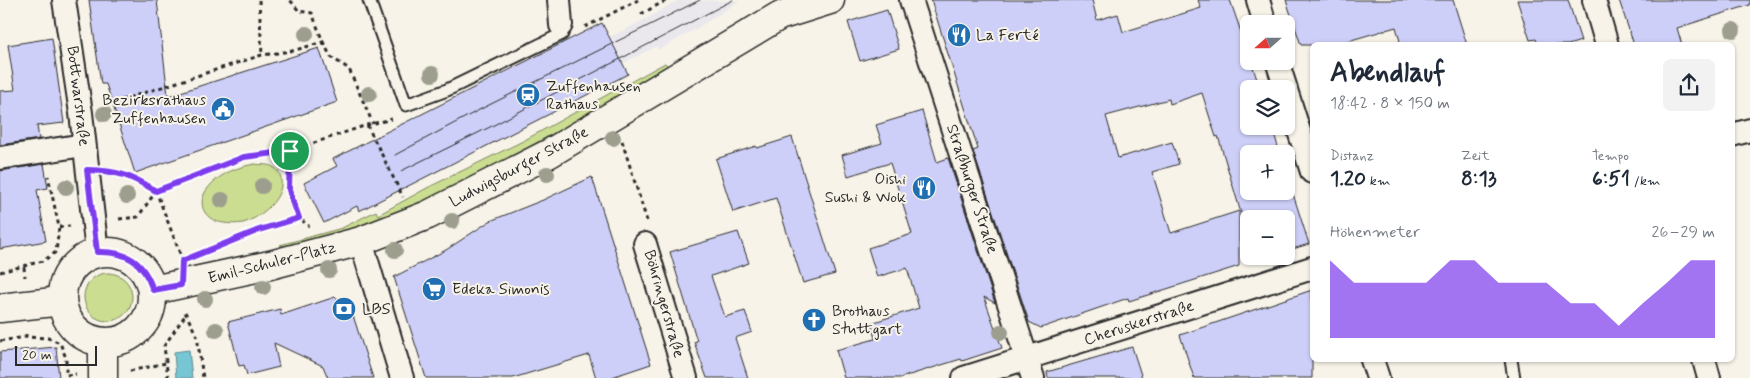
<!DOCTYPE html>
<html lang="de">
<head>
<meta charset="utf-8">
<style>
	:root { --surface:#fff; --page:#f2f2f3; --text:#1f2937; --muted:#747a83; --accent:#7c3aed }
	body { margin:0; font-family:Mynerve,sans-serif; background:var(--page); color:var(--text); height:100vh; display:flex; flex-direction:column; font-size:19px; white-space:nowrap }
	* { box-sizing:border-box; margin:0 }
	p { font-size:16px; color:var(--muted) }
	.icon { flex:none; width:28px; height:28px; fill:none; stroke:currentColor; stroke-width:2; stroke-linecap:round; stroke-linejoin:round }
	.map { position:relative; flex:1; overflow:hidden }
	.drawer { position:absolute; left:1310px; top:42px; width:425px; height:320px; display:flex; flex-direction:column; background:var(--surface); border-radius:8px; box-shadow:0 1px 4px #0004 }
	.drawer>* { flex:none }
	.needle { width:32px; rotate:249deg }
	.tools { position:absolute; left:1240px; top:15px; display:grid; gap:10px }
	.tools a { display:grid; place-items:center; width:55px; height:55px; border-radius:8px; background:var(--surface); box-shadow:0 1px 4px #0004; font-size:25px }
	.scale { position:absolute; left:15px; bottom:12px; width:82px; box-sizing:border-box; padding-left:5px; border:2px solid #2b2b2b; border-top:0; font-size:14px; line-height:18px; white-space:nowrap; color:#2b2b2b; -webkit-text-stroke:4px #f7f3e8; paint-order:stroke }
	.pin { position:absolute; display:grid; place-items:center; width:42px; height:42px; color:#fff; margin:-21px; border:2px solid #fff; border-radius:50%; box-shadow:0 1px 5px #0007 }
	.round { display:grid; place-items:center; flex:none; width:52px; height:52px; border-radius:8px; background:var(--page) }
	.headline { display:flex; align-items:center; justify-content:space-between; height:85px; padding:0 20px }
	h1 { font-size:28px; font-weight:700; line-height:38px }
	.figures { display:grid; grid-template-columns:repeat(3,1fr); gap:8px; height:85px; padding:5px 20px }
	.figures div { display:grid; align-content:center }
	.figures b { font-size:21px; font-weight:700 }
	.figures small { font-size:14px; font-weight:400 }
	.figures p { font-size:14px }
	.chart { height:140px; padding:10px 20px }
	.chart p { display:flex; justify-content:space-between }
	.chart svg { width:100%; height:90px; margin-top:5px; fill:var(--accent); opacity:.7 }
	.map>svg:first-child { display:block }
	.built { fill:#eae8ed }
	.green { fill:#cbdd91; stroke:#7b845e }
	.water { fill:#77c6d4; stroke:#598890 }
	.building { fill:#cdcff8; stroke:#2b2b2b }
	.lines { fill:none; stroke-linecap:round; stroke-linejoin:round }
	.service-casing { stroke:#2b2b2b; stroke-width:15 }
	.minor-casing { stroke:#2b2b2b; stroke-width:26 }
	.tertiary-casing { stroke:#2b2b2b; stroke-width:31 }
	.secondary-casing { stroke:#2b2b2b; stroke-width:31 }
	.path { stroke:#2b2b2b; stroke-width:3; stroke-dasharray:4 4; stroke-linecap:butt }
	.service { stroke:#f7f3e8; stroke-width:11 }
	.minor { stroke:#f7f3e8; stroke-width:22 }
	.tertiary { stroke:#f7f3e8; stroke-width:28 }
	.secondary { stroke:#f7f3e8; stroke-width:28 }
	.tram { stroke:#2b2b2b; stroke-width:1 }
	.tree { fill:#9d9e8e }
	.route-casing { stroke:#fff; stroke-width:10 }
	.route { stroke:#7c3aed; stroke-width:6 }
	.labels { text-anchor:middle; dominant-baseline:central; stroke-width:4; stroke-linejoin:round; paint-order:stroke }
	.poi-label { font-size:16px; fill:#2b2b2b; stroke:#f7f3e8; text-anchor:start }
	.street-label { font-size:16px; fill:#2b2b2b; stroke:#f7f3e8 }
</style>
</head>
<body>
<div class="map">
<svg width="1750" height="378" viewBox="0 0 1750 378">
	<rect width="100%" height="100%" fill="#f7f3e8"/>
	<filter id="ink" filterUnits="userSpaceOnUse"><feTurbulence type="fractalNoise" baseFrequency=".02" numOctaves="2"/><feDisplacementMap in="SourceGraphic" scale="10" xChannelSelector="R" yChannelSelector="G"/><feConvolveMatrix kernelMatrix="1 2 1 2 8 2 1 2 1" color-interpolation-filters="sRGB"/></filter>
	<g filter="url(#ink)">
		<!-- built -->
		<path class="built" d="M678,0L739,1L699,27L659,50L657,46L434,160L420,130L644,20Z"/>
		<!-- green -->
		<path class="green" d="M665,63L669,67L574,122L474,177L410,209L357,228L287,247L280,245L342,228L376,211L378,215L427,188L523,141Z
			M255,164C260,165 269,164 273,167C279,170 280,174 281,179C284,199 260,218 243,223C237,224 230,224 224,223C205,221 195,204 208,188C219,174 237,167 255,164Z
			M84 297a24 24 0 1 1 48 0a24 24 0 1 1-48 0Z"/>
		<!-- water -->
		<path class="water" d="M189,350L192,378H176L174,352Z"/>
		<!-- building -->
		<path class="building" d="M89,0H157L168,96L319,48L337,102L135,173L106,84H101Z
			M931,0H1092L1097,20L1118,14L1123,32L1201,8L1198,0H1230L1249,55V61H1251L1260,89H1249V126H1272L1280,154H1249V191H1286V172L1309,244L1286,251V219H1249V240L1218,136L1216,137L1202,93L1170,104L1169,99L1106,116L1118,158L1172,142L1179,164L1152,172L1171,233L1239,211V266L1129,301L1128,298L1041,328L1029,322L973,151L978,149Z
			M1286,0H1453L1467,45H1401L1396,27L1334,45H1301Z
			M1517,0H1568L1581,41L1568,45H1538L1536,39L1530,40Z
			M1619,0H1750V5L1677,28L1682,45H1634Z
			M887,10L899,49L860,61L848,22Z
			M602,23L628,74L359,211L357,206L324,223L304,183L337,166L333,159Z
			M52,38L64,123L37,126L39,139L0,145V91L15,90L8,45Z
			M922,111L937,162L948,158L995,303L984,297L1002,348L962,361L961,359L900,378H844L836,350L875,339L871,323L919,308L907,268L877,277L868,248L912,234L890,163L848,176L842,155L882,143L876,125Z
			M792,137L835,274L803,283L776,198L733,212L716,159L756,146L757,148Z
			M44,164L48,188L37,190L46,241L0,249V171Z
			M592,177L651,364L609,378H596L589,355L513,378H426L394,277L446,250L490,221L543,200Z
			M738,232L749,263L711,276L725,317L745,311L752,332L735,338L748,378H707L694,342L697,341L670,252Z
			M1312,290V378H1194L1180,335Z
			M335,297L350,306L373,378H328L323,366L274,343L279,367L247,375L244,365L239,366L228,322L280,309L281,315Z
			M56,347L59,378H0V352Z
			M1132,347L1142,378H1048L1047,372Z"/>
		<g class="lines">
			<!-- service casing -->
			<g class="service-casing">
				<path id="service" d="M369,0L406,105L447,90L562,34L561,25
					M1511,360L1514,378"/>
			</g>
			<!-- minor casing -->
			<g class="minor-casing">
				<path id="minor" d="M64,0L81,113L97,252
					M559,0L561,25
					M911,0L1033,378
					M1258,0L1265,24
					M1594,0L1607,45
					M1277,61L1286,89
					M1286,90L1312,172
					M1732,135L1750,130
					M0,158L84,145
					M361,241L402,378
					M645,244L686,378
					M1372,360L1378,378
					M1704,360L1709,378
					M964,378L1312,268"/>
			</g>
			<!-- tertiary casing -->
			<g class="tertiary-casing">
				<path id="tertiary" d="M103,342V378"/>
			</g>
			<!-- secondary casing -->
			<g class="secondary-casing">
				<path id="secondary" d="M62 297a45 45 0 1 1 90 0a45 45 0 1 1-90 0Z
					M153,290L270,265L361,241L428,215L550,153L779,16L830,0
					M0,308L62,301"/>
			</g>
			<!-- path -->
			<path class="path" d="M259,0L262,55
				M641,14L667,0
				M585,27L638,0
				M323,42L331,57L349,69L373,124
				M106,105L262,55L292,51L323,42L312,13L299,11L290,0
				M367,125L403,197
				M622,141L647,221
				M290,151L289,189L299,218L309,226
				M112,171L132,176L156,191L181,256
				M119,219L138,217L156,191L244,157L290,151L367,125L392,119
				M59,227L70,226
				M222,245L259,230L299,218
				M24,267L25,277
				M0,272L43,261L56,252L59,227L48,176
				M185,312L197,336L203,378
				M26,334V337L48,338L60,343L66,358V375L76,374
				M0,341L26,337
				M130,371L166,363
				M168,378L164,346L186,314"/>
			<!-- service -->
			<use href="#service" class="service"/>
			<!-- minor -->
			<use href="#minor" class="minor"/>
			<!-- tertiary -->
			<use href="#tertiary" class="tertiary"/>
			<!-- secondary -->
			<use href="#secondary" class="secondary"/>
			<!-- tram -->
			<path class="tram" d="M395,155L481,109L700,0
				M401,171L490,127L733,0"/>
		</g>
		<!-- trees -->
		<g class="tree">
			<circle cx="1733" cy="30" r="8"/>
			<circle cx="306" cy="34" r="8"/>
			<circle cx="432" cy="74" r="8"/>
			<circle cx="369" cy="94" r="8"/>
			<circle cx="104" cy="114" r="8"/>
			<circle cx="613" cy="138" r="8"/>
			<circle cx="547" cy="174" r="8"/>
			<circle cx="262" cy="186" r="8"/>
			<circle cx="66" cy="187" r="8"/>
			<circle cx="127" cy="196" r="8"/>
			<circle cx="222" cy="200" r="8"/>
			<circle cx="452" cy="221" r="8"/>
			<circle cx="395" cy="250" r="8"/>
			<circle cx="329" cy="270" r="8"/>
			<circle cx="263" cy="287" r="8"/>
			<circle cx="205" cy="299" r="8"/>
			<circle cx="216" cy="330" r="8"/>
			<circle cx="1001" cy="332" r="8"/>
		</g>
	</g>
	<g class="lines" filter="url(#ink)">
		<!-- route casing -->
		<g class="route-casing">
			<path id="route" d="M290,151L289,190L299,218L259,230L182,261L181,285L153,290C143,261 127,251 97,252L87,170C119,171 129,175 156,191L244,157Z"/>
		</g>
		<!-- route -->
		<use href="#route" class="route"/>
	</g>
	<!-- icons -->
	<defs>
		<g id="restaurant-disc" transform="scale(1.25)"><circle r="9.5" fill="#1f6fb2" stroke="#f7f3e8"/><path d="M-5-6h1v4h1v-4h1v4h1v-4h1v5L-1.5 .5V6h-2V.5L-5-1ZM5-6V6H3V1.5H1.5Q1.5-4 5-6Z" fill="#fff"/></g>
		<g id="station-disc" transform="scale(1.25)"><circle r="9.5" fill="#1f6fb2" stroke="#f7f3e8"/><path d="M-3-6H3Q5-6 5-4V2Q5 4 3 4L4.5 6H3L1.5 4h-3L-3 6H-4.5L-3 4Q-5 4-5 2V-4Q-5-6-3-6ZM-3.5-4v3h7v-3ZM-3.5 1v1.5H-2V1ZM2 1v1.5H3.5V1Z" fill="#fff"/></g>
		<g id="civic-disc" transform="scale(1.25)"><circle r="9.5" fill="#1f6fb2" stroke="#f7f3e8"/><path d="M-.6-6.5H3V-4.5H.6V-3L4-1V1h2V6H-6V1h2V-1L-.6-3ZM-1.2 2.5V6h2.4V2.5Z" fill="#fff"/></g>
		<g id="supermarket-disc" transform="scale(1.25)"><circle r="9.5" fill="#1f6fb2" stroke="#f7f3e8"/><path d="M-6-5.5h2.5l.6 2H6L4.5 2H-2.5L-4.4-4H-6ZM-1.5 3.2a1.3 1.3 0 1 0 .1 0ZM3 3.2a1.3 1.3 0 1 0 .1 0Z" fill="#fff"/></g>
		<g id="bank-disc" transform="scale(1.25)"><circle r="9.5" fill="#1f6fb2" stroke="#f7f3e8"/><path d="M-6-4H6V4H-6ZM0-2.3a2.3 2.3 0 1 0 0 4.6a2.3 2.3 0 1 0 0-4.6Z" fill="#fff"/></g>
		<g id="church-disc" transform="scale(1.25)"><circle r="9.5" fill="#1f6fb2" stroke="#f7f3e8"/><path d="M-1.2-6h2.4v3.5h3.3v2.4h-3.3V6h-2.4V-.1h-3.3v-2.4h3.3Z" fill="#fff"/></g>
	</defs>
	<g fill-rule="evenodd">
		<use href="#restaurant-disc" x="959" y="35"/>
		<use href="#station-disc" x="528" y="95"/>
		<use href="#civic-disc" x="223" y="109"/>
		<use href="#restaurant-disc" x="924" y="188"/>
		<use href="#supermarket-disc" x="434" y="289"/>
		<use href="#bank-disc" x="344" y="309"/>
		<use href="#church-disc" x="814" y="320"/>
	</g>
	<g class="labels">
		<!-- poi labels -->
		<g class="poi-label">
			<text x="976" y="35">La Ferté</text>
			<text x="546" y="86">Zuffenhausen<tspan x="546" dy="18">Rathaus</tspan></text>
			<text x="206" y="100" text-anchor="end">Bezirksrathaus<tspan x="206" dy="18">Zuffenhausen</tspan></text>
			<text x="906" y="179" text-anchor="end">Oishi<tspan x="906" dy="18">Sushi &amp; Wok</tspan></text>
			<text x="452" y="289">Edeka Simonis</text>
			<text x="362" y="309">LBS</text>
			<text x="832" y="311">Brothaus<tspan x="832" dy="18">Stuttgart</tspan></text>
		</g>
		<!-- street labels -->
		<g class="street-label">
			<text transform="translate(78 96) rotate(83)">Bottwarstraße</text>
			<text transform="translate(519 167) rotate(-28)">Ludwigsburger Straße</text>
			<text transform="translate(972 189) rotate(72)">Straßburger Straße</text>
			<text transform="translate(272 263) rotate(-14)">Emil-Schuler-Platz</text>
			<text transform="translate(664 304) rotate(74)">Böhringerstraße</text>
			<text transform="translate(1139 323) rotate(-18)">Cheruskerstraße</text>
		</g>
	</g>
</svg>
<div class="tools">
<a><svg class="needle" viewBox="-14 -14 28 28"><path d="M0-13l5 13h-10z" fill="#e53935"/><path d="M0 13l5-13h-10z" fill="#747a83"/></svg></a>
<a><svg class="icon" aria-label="layers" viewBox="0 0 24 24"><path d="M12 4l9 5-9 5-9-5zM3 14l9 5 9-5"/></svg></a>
<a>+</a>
<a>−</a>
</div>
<div class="scale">20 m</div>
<div class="pin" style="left:290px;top:151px;background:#1e9e55"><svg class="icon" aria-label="arrive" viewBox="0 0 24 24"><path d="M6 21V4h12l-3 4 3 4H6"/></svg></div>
<section class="drawer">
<div class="headline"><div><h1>Abendlauf</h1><p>18:42 · 8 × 150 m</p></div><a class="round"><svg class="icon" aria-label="share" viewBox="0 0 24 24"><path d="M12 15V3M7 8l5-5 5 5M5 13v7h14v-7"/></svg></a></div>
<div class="figures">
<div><p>Distanz</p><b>1.20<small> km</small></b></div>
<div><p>Zeit</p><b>8:13</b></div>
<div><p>Tempo</p><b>6:51<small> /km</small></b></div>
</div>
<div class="chart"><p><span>Höhenmeter</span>26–29 m</p>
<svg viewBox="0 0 160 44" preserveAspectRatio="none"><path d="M0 44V6L10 17L20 17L30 17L40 17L50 6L60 6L70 17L80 17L90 17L100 27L110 27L120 38L130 27L140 17L150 6L160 6V44z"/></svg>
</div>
</section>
</div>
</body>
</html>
